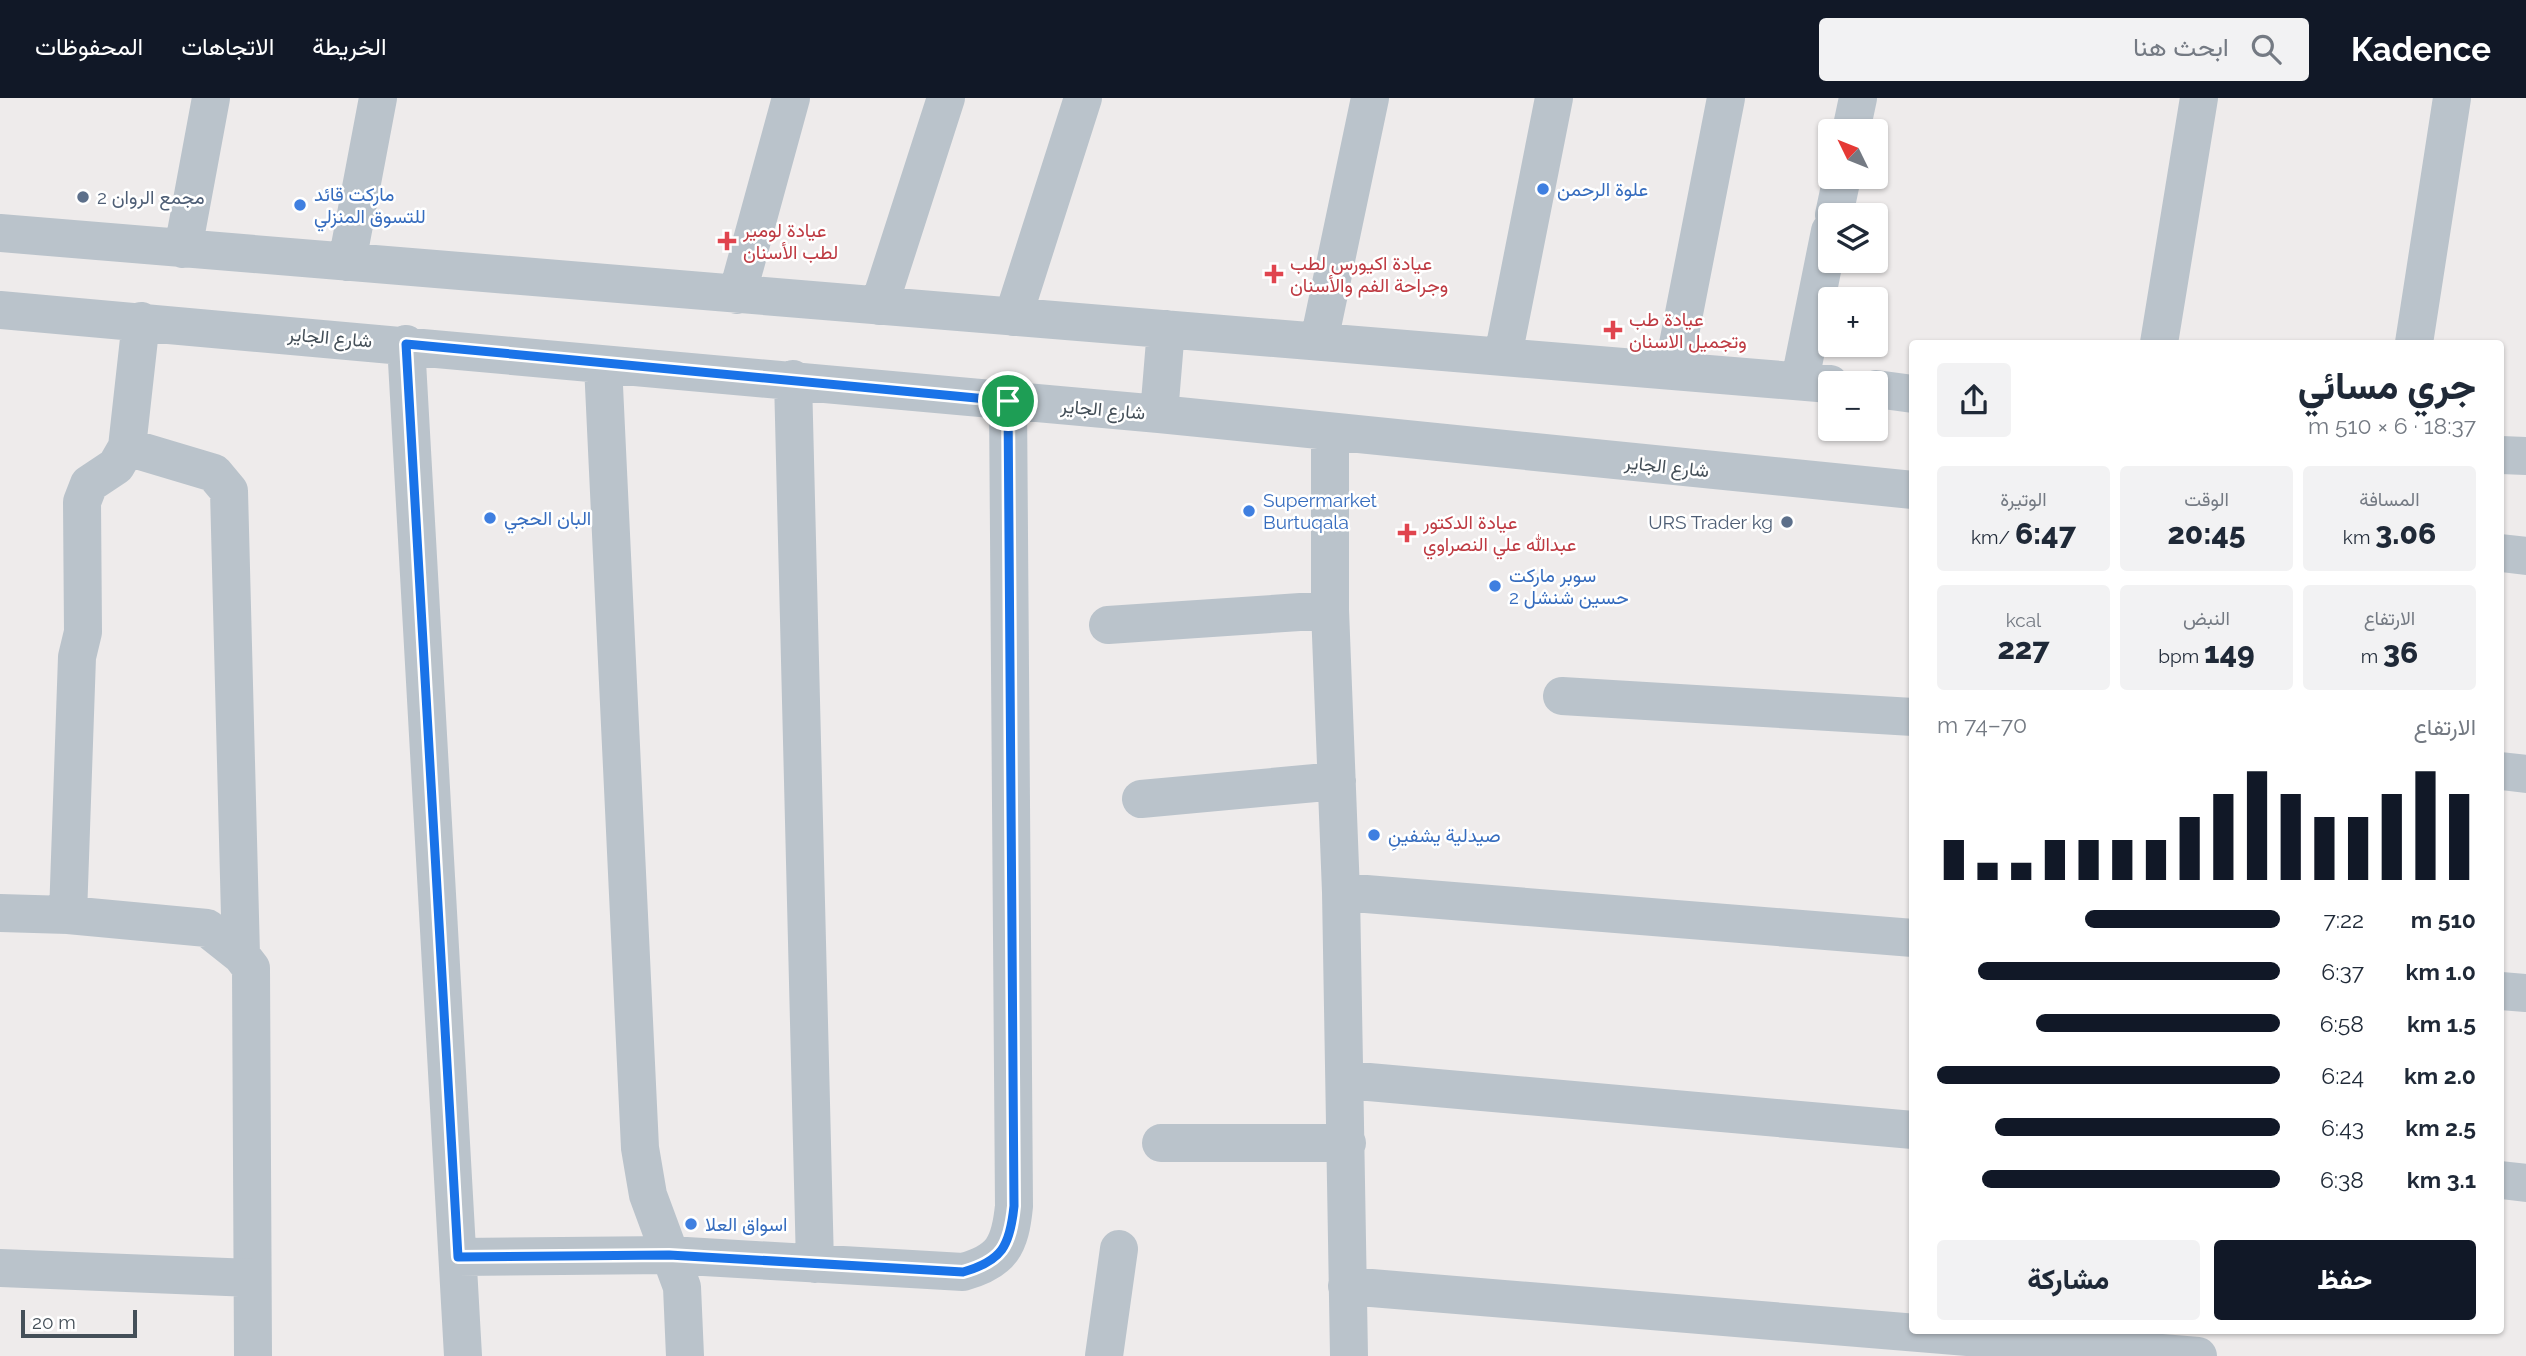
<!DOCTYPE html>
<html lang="ar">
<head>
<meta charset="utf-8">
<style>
	:root { --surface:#fff; --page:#f2f2f3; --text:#1f2937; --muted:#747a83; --accent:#111827 }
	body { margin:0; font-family:Raleway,Vazirmatn,sans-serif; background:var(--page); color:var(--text); direction:rtl; height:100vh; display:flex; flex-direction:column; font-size:26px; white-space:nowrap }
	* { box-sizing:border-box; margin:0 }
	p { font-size:23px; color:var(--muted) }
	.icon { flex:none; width:38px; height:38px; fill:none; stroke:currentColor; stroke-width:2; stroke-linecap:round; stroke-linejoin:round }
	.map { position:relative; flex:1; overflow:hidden; direction:ltr }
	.details { position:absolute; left:1909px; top:242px; width:595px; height:994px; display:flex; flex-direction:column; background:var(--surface); border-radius:7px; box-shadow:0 2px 5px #0004; direction:rtl }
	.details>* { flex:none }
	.needle { width:46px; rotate:313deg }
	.tools { position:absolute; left:1818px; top:21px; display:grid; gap:14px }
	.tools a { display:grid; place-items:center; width:70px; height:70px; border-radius:7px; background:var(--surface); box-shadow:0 2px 5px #0004; font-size:35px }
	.scale { position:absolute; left:21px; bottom:18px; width:116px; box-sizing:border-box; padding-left:7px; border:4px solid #444f58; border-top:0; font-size:19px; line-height:24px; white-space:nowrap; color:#444f58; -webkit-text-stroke:5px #fff; paint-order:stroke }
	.pin { position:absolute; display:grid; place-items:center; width:60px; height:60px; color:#fff; margin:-30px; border:4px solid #fff; border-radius:50%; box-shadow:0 2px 7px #0007 }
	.round { display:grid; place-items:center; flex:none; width:74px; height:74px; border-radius:7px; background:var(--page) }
	.overview { display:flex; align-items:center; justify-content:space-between; height:119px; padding:0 28px }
	h1 { font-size:38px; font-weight:800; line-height:52px }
	.metrics { display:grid; grid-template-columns:repeat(3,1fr); gap:10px; height:119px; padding:7px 28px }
	.metrics div { display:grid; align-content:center; border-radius:7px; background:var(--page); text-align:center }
	.metrics b { font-size:30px; font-weight:800 }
	.metrics small { font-size:19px; font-weight:400 }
	.metrics p { font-size:19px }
	.chart { height:196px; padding:14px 28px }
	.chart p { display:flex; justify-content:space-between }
	.chart svg { width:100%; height:126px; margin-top:7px; stroke:var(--accent); stroke-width:6 }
	.action { display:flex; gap:14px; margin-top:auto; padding:14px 28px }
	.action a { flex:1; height:80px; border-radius:7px; background:var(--accent); color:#fff; font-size:28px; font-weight:800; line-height:80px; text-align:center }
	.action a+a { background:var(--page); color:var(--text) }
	ul { padding:0 28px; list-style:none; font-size:23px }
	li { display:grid; grid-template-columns:112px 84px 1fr; align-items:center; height:52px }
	li i { height:18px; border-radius:9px; background:var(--accent) }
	header { display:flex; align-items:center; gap:42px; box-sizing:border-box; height:98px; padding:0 35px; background:var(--accent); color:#fff }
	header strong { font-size:33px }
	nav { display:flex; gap:38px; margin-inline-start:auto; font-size:24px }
	.search { width:490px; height:63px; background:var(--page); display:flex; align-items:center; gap:18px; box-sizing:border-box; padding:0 24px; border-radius:7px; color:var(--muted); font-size:26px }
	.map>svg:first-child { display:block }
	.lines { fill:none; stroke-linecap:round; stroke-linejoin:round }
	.minor { stroke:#bac3cb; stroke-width:38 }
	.route-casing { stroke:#fff; stroke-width:14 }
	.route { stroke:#1a73e8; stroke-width:9 }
	.shop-dot { fill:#3f7fe0; stroke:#fff; stroke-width:2.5 }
	.service-dot { fill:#5c6f8a; stroke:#fff; stroke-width:2.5 }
	.health-dot { fill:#e0444e; stroke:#fff; stroke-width:2.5 }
	.labels { text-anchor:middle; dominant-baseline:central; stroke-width:5; stroke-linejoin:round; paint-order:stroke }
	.shop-label { font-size:19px; fill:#366cbe; stroke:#fff; text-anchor:start }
	.service-label { font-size:19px; fill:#4e5e75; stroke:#fff; text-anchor:start }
	.health-label { font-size:19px; fill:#be3a42; stroke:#fff; text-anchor:start }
	.street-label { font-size:19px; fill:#444f58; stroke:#fff }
</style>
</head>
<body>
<header>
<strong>Kadence</strong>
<div class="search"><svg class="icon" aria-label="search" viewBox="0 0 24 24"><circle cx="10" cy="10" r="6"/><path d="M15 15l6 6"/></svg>ابحث هنا</div>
<nav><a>الخريطة</a><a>الاتجاهات</a><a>المحفوظات</a></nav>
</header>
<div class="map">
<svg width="2526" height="1258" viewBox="0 0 2526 1258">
	<rect width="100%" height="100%" fill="#eeebeb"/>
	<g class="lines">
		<!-- minor -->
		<path class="minor" d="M1851,33L1858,0
			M1834,117L1842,79
			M0,135L1830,286
			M183,151L211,0
			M347,164L378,0
			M737,197L791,0
			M879,208L946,0
			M0,212L1159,316L1913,392
			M1013,219L1083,0
			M1319,243L1370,0
			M2159,245L2199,0
			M2414,245L2452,0
			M406,246L463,1258
			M1503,258L1554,0
			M603,267L640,1050L648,1097L682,1189L685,1258
			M1673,272L1726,0
			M793,281L815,1166
			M1800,282L1830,133
			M1876,291L1913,296
			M1159,316L1166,231
			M1330,334V512L1341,794L1349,1258
			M127,349L214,375L229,393L241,857
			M2501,357L2526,358
			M2501,455L2526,458
			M1108,527L1330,512
			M1562,598L1913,619
			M2501,673L2526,676
			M1141,701L1337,683
			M1341,794L1913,840
			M0,815L68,817L207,830L241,857L251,870L253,1258
			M68,817L77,559L83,534L82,404L89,386L116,368L127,349L141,223
			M2501,893L2526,895
			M1346,982L1913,1032
			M1161,1045H1347
			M2501,1082L2526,1085
			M458,1159L669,1157L963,1174C1002,1163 1010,1148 1014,1108L1008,303
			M0,1170L252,1180
			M1347,1188L2198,1258
			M1104,1258L1119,1151"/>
	</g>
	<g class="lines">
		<!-- route casing -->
		<g class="route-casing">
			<path id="route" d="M406,246L1008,303L1014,1108C1010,1148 1002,1163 963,1174L669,1157L458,1159Z"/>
		</g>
		<!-- route -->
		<use href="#route" class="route"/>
	</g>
	<!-- markers -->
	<g class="shop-dot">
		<circle cx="1543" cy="91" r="7"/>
		<circle cx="300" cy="107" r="7"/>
		<circle cx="1249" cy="413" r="7"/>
		<circle cx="490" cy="420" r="7"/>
		<circle cx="1495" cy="488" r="7"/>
		<circle cx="1374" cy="737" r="7"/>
		<circle cx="691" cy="1126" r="7"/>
	</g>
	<g class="service-dot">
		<circle cx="83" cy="99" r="7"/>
		<circle cx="1787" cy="424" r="7"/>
	</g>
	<g class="health-dot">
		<path d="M723.5 132.5h7v7h7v7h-7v7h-7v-7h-7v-7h7z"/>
		<path d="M1270.5 165.5h7v7h7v7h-7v7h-7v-7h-7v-7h7z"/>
		<path d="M1609.5 221.5h7v7h7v7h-7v7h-7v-7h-7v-7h7z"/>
		<path d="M1403.5 424.5h7v7h7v7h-7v7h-7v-7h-7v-7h7z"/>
	</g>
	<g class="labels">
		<!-- shop labels -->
		<g class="shop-label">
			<text x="1557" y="91">علوة الرحمن</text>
			<text x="314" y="96">ماركت قائد<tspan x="314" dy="22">للتسوق المنزلي</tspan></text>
			<text x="1263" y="402">Supermarket<tspan x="1263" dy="22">Burtuqala</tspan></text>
			<text x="504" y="420">البان الحجي</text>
			<text x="1509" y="477">سوبر ماركت<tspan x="1509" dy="22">حسين شنشل 2</tspan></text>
			<text x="1388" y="737">صيدلية يشفينِ</text>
			<text x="705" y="1126">اسواق العلا</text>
		</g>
		<!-- service labels -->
		<g class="service-label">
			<text x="97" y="99">مجمع الروان 2</text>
			<text x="1773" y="424" text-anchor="end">URS Trader kg</text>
		</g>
		<!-- health labels -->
		<g class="health-label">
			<text x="743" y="132">عيادة لومير<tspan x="743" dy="22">لطب الأسنان</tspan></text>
			<text x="1290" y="165">عيادة اكيورس لطب<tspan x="1290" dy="22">وجراحة الفم والأسنان</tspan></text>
			<text x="1629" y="221">عيادة طب<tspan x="1629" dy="22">وتجميل الاسنان</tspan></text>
			<text x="1423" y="424">عيادة الدكتور<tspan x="1423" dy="22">عبدالله علي النصراوي</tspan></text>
		</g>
		<!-- street labels -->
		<g class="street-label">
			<text transform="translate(330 239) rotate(5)">شارع الجاير</text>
			<text transform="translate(1103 311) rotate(5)">شارع الجاير</text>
			<text transform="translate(1667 368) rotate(6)">شارع الجاير</text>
		</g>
	</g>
</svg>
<div class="tools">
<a><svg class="needle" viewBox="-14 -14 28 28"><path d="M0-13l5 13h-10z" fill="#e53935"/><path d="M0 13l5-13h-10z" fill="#747a83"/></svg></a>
<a><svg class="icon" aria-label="layers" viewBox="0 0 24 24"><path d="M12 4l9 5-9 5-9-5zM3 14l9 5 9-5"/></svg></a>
<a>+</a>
<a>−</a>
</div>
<div class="scale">20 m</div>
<div class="pin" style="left:1008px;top:303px;background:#1e9e55"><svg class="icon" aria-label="arrive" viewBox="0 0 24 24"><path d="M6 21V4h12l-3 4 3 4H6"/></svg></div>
<section class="details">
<div class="overview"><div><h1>جري مسائي</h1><p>18:37 · 6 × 510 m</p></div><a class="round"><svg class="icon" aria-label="share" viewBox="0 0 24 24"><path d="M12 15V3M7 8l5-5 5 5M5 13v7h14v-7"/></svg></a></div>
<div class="metrics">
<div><p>المسافة</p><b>3.06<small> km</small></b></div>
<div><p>الوقت</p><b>20:45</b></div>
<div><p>الوتيرة</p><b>6:47<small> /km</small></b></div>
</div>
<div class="metrics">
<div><p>الارتفاع</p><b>36<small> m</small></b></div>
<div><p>النبض</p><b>149<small> bpm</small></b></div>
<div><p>kcal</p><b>227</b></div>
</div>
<div class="chart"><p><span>الارتفاع</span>70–74 m</p>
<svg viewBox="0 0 160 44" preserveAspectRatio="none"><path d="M5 44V30M15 44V38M25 44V38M35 44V30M45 44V30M55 44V30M65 44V30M75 44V22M85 44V14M95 44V6M105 44V14M115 44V22M125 44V22M135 44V14M145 44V6M155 44V14"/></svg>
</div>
<ul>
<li><b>510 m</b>7:22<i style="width:57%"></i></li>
<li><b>1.0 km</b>6:37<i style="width:88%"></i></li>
<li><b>1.5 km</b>6:58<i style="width:71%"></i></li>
<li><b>2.0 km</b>6:24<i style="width:100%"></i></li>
<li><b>2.5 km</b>6:43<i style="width:83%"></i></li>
<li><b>3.1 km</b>6:38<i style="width:87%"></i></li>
</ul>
<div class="action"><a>حفظ</a><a>مشاركة</a></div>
</section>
</div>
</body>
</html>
